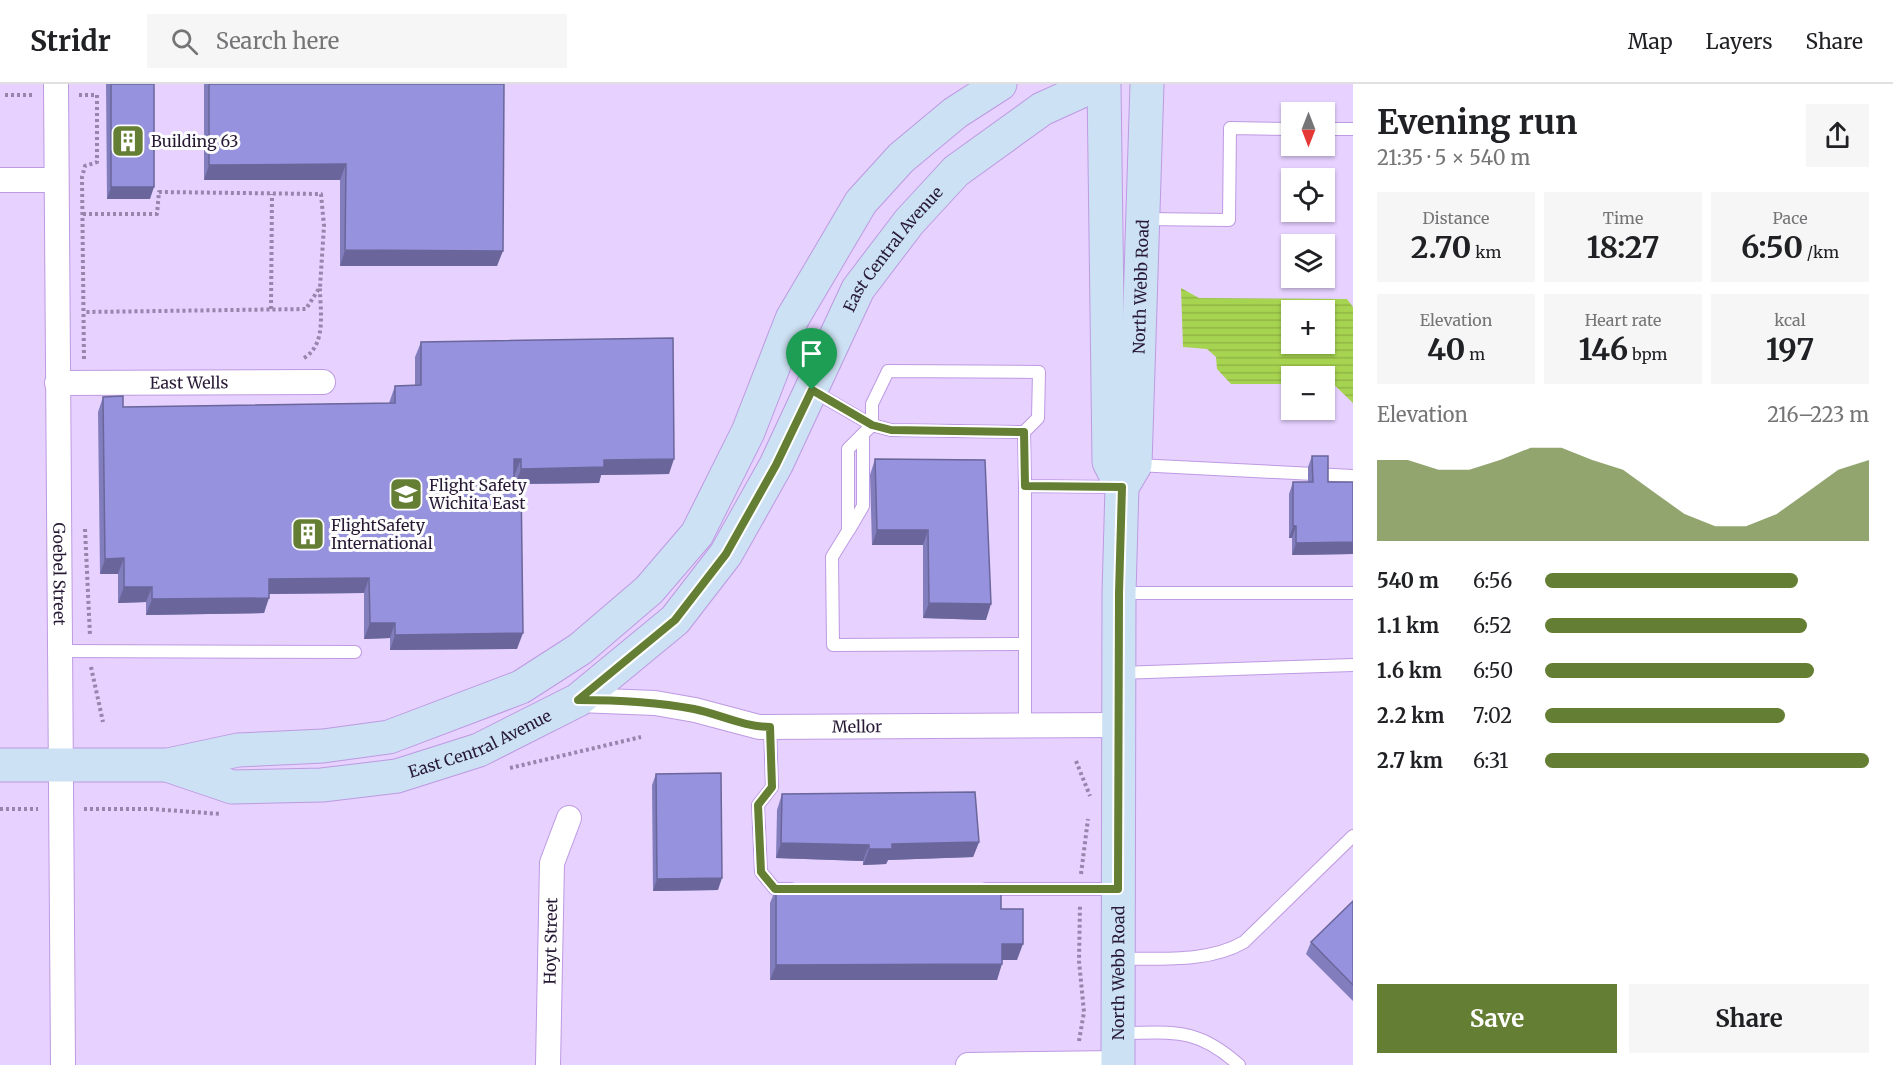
<!DOCTYPE html>
<html lang="en">
<head>
<meta charset="utf-8">
<style>
	:root { --surface:#fff; --page:#f6f6f6; --text:#202124; --muted:#757577; --line:#e0e0e0; --accent:#647f33 }
	body { margin:0; font-family:Merriweather,serif; background:var(--page); color:var(--text); height:100vh; display:flex; flex-direction:column; font-size:22px; white-space:nowrap }
	* { box-sizing:border-box; margin:0 }
	p { font-size:20px; color:var(--muted) }
	.icon { flex:none; width:33px; height:33px; fill:none; stroke:currentColor; stroke-width:2; stroke-linecap:round; stroke-linejoin:round }
	.map { position:relative; flex:1; overflow:hidden }
	.drawer { display:flex; flex-direction:column; background:var(--surface); width:540px }
	.drawer>* { flex:none }
	.needle { width:39px; rotate:180deg }
	.controls { position:absolute; left:1281px; top:18px; display:grid; gap:12px }
	.controls a { display:grid; place-items:center; width:54px; height:54px; border-radius:0px; background:var(--surface); box-shadow:0 2px 4px #0004; font-size:30px }
	.pin { position:absolute; display:grid; place-items:center; width:51px; height:51px; color:#fff; margin:-62px -26px; border-radius:50% 50% 50% 0; rotate:-45deg; box-shadow:0 0 6px #0007 }
	.pin .icon { rotate:45deg }
	.round { display:grid; place-items:center; flex:none; width:63px; height:63px; border-radius:0px; background:var(--page) }
	.headline { display:flex; align-items:center; justify-content:space-between; height:102px; padding:0 24px }
	h1 { font-size:33px; font-weight:700; line-height:45px }
	.stats { display:grid; grid-template-columns:repeat(3,1fr); gap:9px; height:102px; padding:6px 24px }
	.stats div { display:grid; align-content:center; border-radius:0px; background:var(--page); text-align:center }
	.stats b { font-size:30px; font-weight:700 }
	.stats small { font-size:16px; font-weight:400 }
	.stats p { font-size:16px }
	.chart { height:168px; padding:12px 24px }
	.chart p { display:flex; justify-content:space-between }
	.chart svg { width:100%; height:108px; margin-top:6px; fill:var(--accent); opacity:.7 }
	.cta { display:flex; gap:12px; margin-top:auto; padding:12px 24px }
	.cta a { flex:1; height:69px; border-radius:0px; background:var(--accent); color:#fff; font-size:24px; font-weight:700; line-height:69px; text-align:center }
	.cta a+a { background:var(--page); color:var(--text) }
	ul { padding:0 24px; list-style:none; font-size:20px }
	li { display:grid; grid-template-columns:96px 72px 1fr; align-items:center; height:45px }
	li i { height:15px; border-radius:8px; background:var(--accent) }
	header { display:flex; align-items:center; gap:36px; box-sizing:border-box; height:84px; padding:0 30px; background:var(--surface); border-bottom:2px solid var(--line) }
	header strong { font-size:28px }
	nav { display:flex; gap:33px; margin-inline-start:auto; font-size:21px }
	.search { width:420px; height:54px; background:var(--page); display:flex; align-items:center; gap:15px; box-sizing:border-box; padding:0 21px; border-radius:0px; color:var(--muted); font-size:22px }
	main { display:flex; flex:1; min-height:0 }
	.map>svg:first-child { display:block }
	.water { fill:url(#water-rules); fill-rule:evenodd }
	.lines { fill:none; stroke-linecap:round; stroke-linejoin:round }
	.service-casing { stroke:#bd9ae2; stroke-width:14 }
	.minor-casing { stroke:#bd9ae2; stroke-width:26 }
	.secondary-casing { stroke:#bd9ae2; stroke-width:35 }
	.path { stroke:#9785ac; stroke-width:4; stroke-dasharray:3 3; stroke-linecap:butt }
	.service { stroke:#fff; stroke-width:12 }
	.minor { stroke:#fff; stroke-width:24 }
	.secondary { stroke:#cce1f3; stroke-width:33 }
	.wall { fill:#827ebe }
	.shaded-wall { fill:#6a669b }
	.building { fill:#9792dd; stroke:#6a669b; stroke-width:1.5 }
	.route-casing { stroke:#fff; stroke-width:12 }
	.route { stroke:#647f33; stroke-width:8 }
	.labels { text-anchor:middle; dominant-baseline:central; stroke-width:6; stroke-linejoin:round; paint-order:stroke }
	.poi-label { font-size:16px; fill:#271935; stroke:#fdfdfd; text-anchor:start }
	.street-label { font-size:16px; fill:#271935; stroke:#fdfdfd }
</style>
</head>
<body>
<header>
<strong>Stridr</strong>
<div class="search"><svg class="icon" aria-label="search" viewBox="0 0 24 24"><circle cx="10" cy="10" r="6"/><path d="M15 15l6 6"/></svg>Search here</div>
<nav><a>Map</a><a>Layers</a><a>Share</a></nav>
</header>
<main>
<div class="map">
<svg width="1353" height="981" viewBox="0 0 1353 981">
	<defs>
		<pattern id="water-rules" width="6" height="5" patternUnits="userSpaceOnUse" patternTransform="scale(1.5)"><rect width="6" height="5" fill="#a7d450"/><path d="M0 2.5h6" fill="none" stroke="#90b546"/></pattern>
	</defs>
	<rect width="100%" height="100%" fill="#e6d1ff"/>
	<!-- water -->
	<path class="water" d="M1181,204L1199,214L1347,215L1353,223V319L1323,290L1291,288L1281,300H1231L1217,285L1216,273L1207,265L1183,263ZM1292,226H1324V260H1292Z"/>
	<g class="lines">
		<!-- service casing -->
		<g class="service-casing">
			<path id="service" d="M1324,45H1353
				M1145,135L1229,136L1230,44L1292,45
				M813,307L872,341L891,346L1024,348L1025,402
				M1024,348L1038,334L1039,288L888,287L872,320V341L848,365V447L832,473L833,561L1025,560
				M1137,381L1353,392
				M849,446L863,422V350
				M1120,509H1353
				M60,567L355,568
				M1119,589L1353,581
				M1025,641V402L1118,403
				M770,643L772,703L758,721L761,788L775,805H791
				M986,805H1118
				M1119,875C1160,874 1208,879 1244,858L1353,752
				M1119,949C1173,949 1195,942 1239,981"/>
		</g>
		<!-- minor casing -->
		<g class="minor-casing">
			<g id="minor">
				<path id="s1" d="M56,0L63,981"/>
				<path d="M0,96H56"/>
				<path id="s2" d="M57,299L323,298"/>
				<path id="s3" d="M578,616L655,619L695,626L759,643L1118,641"/>
				<path id="s4" d="M548,981L552,779L569,734"/>
				<path d="M968,981L1118,979"/>
			</g>
		</g>
		<!-- secondary casing -->
		<g class="secondary-casing">
			<g id="secondary">
				<path d="M1104,0L1109,378L1122,403"/>
				<path d="M0,681H168L238,666L323,662L389,653L521,603L580,565L649,506L697,450L748,348L792,235L861,118L901,74L955,29L1000,0"/>
				<path id="s5" d="M170,682L232,703L322,701L397,692L479,666L578,616L675,536L726,470L776,381L858,205L909,138L956,87L1042,25L1097,0"/>
				<path id="s6" d="M1118,981L1119,509L1122,403L1135,381L1147,0"/>
			</g>
		</g>
		<!-- path -->
		<path class="path" d="M5,11H33
			M79,11H97V78L85,82L82,93L84,276
			M83,130H157L159,108L321,110L324,142L320,203L306,225L86,228
			M271,225L272,110
			M304,274C327,260 320,227 320,204
			M85,445L90,552
			M91,583L103,638
			M1076,677L1090,712
			M510,684L641,653
			M0,725H38
			M84,725H152L221,730
			M1081,790L1088,735
			M1079,957L1084,928L1079,877L1080,821"/>
		<!-- service -->
		<use href="#service" class="service"/>
		<!-- minor -->
		<use href="#minor" class="minor"/>
		<!-- secondary -->
		<use href="#secondary" class="secondary"/>
	</g>
	<!-- wall -->
	<path class="wall" d="M106,0H154L150,115H107Z
		M204,0H504L497,182H340V96H204Z
		M421,258L669,390L601,391L599,399L521,400L517,565L390,566V554L364,555V509L269,510L264,529L146,531V518L118,519V490H100L98,328L103,313L123,323L389,319L395,302H415V273Z
		M1312,372L1328,398H1353V470L1292,471V454H1289V410L1293,398H1308V383Z
		M875,375L985,376L986,536L923,534V461H872L870,391Z
		M656,690L718,806L653,807L652,701Z
		M782,710L979,758L973,773L888,776L886,780L863,781V777L776,774L777,726Z
		M776,804L1001,825L1017,876H1002L997,896H770V819Z
		M1353,817V917L1306,870L1311,858Z"/>
	<!-- shaded-wall -->
	<path class="shaded-wall" d="M346,80L340,96H204L209,81Z
		M111,103H154L150,115H107Z
		M345,166L503,167L497,182H340Z
		M514,375H521L515,390H508Z
		M674,375L669,390L601,391L599,399L515,400L521,385L604,376Z
		M1293,442H1296L1292,454H1289Z
		M877,446H928L923,461H872Z
		M1353,458V470L1292,471L1296,459Z
		M124,474L118,490H100L105,475Z
		M369,494L364,509L264,510L269,495Z
		M124,503H152L146,518L118,519Z
		M269,514L264,529L146,531L152,515Z
		M929,519L991,520L986,536L923,534Z
		M370,539H395L390,554L364,555Z
		M523,549L517,565L390,566L395,551Z
		M979,758L973,773L888,776L886,780L863,781L869,765L892,760Z
		M781,759L869,761L863,777L776,774Z
		M722,794L718,806L653,807L657,795Z
		M1002,860H1023L1017,876H997Z
		M1002,880L997,896H770L776,881Z"/>
	<!-- building -->
	<path class="building" d="M111,0H154V103H111Z
		M209,0H504L503,167L345,166L346,80L209,81Z
		M673,254L674,375L604,376V383L521,385V375H514V395H521L523,549L395,551V539H370L369,494L269,495V514L152,515V503H124V474L105,475L103,313L123,312V323L395,319V302L421,301V258Z
		M1312,372H1328V398H1353V458L1296,459V442H1293V398H1313Z
		M875,375L985,376L991,520L929,519L928,446H877Z
		M721,689L722,794L657,795L656,690Z
		M975,708L979,758L892,760V765H869V761L781,759L782,710Z
		M776,804H1001V825H1023V860H1002V880L776,881Z
		M1353,817V901L1311,858Z"/>
	<g class="lines">
		<!-- route casing -->
		<g class="route-casing">
			<path id="route" d="M812,306L872,341L891,346L1024,348L1025,402L1122,403L1119,509L1118,805H775L761,788L758,721L772,703L770,643C744,643 719,630 694,625C656,618 617,616 578,616L675,536L726,470L776,381Z"/>
		</g>
		<!-- route -->
		<use href="#route" class="route"/>
	</g>
	<!-- icons -->
	<defs>
		<g id="building-square" transform="scale(1.725)"><rect x="-9" y="-9" width="18" height="18" rx="4" fill="#647f33" stroke="#fdfdfd"/><path d="M-4-6H4V6H1V3H-1V6H-4ZM-2.5-4.3h1.7v1.8h-1.7ZM.8-4.3h1.7v1.8H.8ZM-2.5-1h1.7V.8h-1.7ZM.8-1h1.7V.8H.8Z" fill="#fff"/></g>
		<g id="school-square" transform="scale(1.725)"><rect x="-9" y="-9" width="18" height="18" rx="4" fill="#647f33" stroke="#fdfdfd"/><path d="M0-5L7-2L0 1L-7-2ZM-4 1L0 2.5L4 1V4Q0 6-4 4Z" fill="#fff"/></g>
	</defs>
	<g fill-rule="evenodd">
		<use href="#building-square" x="128" y="57"/>
		<use href="#school-square" x="406" y="410"/>
		<use href="#building-square" x="308" y="450"/>
	</g>
	<g class="labels">
		<!-- poi labels -->
		<g class="poi-label">
			<text x="151" y="57">Building 63</text>
			<text x="429" y="401">Flight Safety<tspan x="429" dy="18">Wichita East</tspan></text>
			<text x="331" y="441">FlightSafety<tspan x="331" dy="18">International</tspan></text>
		</g>
		<!-- street labels -->
		<g class="street-label">
			<text stroke="none"><textPath href="#s5" startOffset="986">East Central Avenue</textPath></text>
			<text stroke="none"><textPath href="#s6" startOffset="782">North Webb Road</textPath></text>
			<text stroke="none"><textPath href="#s2" startOffset="132">East Wells</textPath></text>
			<text stroke="none"><textPath href="#s1" startOffset="490">Goebel Street</textPath></text>
			<text stroke="none"><textPath href="#s3" startOffset="282">Mellor</textPath></text>
			<text stroke="none"><textPath href="#s5" startOffset="320">East Central Avenue</textPath></text>
			<text stroke="none"><textPath href="#s4" startOffset="124">Hoyt Street</textPath></text>
			<text stroke="none"><textPath href="#s6" startOffset="92">North Webb Road</textPath></text>
		</g>
	</g>
</svg>
<div class="controls">
<a><svg class="needle" viewBox="-14 -14 28 28"><path d="M0-13l5 13h-10z" fill="#e53935"/><path d="M0 13l5-13h-10z" fill="#757577"/></svg></a>
<a><svg class="icon" aria-label="locate" viewBox="0 0 24 24"><circle cx="12" cy="12" r="6"/><path d="M12 2v4M12 18v4M2 12h4M18 12h4"/></svg></a>
<a><svg class="icon" aria-label="layers" viewBox="0 0 24 24"><path d="M12 4l9 5-9 5-9-5zM3 14l9 5 9-5"/></svg></a>
<a>+</a>
<a>−</a>
</div>
<div class="pin" style="left:812px;top:306px;background:#1e9e55"><svg class="icon" aria-label="arrive" viewBox="0 0 24 24"><path d="M6 21V4h12l-3 4 3 4H6"/></svg></div>
</div>
<section class="drawer">
<div class="headline"><div><h1>Evening run</h1><p>21:35 · 5 × 540 m</p></div><a class="round"><svg class="icon" aria-label="share" viewBox="0 0 24 24"><path d="M12 15V3M7 8l5-5 5 5M5 13v7h14v-7"/></svg></a></div>
<div class="stats">
<div><p>Distance</p><b>2.70<small> km</small></b></div>
<div><p>Time</p><b>18:27</b></div>
<div><p>Pace</p><b>6:50<small> /km</small></b></div>
</div>
<div class="stats">
<div><p>Elevation</p><b>40<small> m</small></b></div>
<div><p>Heart rate</p><b>146<small> bpm</small></b></div>
<div><p>kcal</p><b>197</b></div>
</div>
<div class="chart"><p><span>Elevation</span>216–223 m</p>
<svg viewBox="0 0 160 44" preserveAspectRatio="none"><path d="M0 44V11L10 11L20 15L30 15L40 11L50 6L60 6L70 11L80 15L90 24L100 33L110 38L120 38L130 33L140 24L150 15L160 11V44z"/></svg>
</div>
<ul>
<li><b>540 m</b>6:56<i style="width:78%"></i></li>
<li><b>1.1 km</b>6:52<i style="width:81%"></i></li>
<li><b>1.6 km</b>6:50<i style="width:83%"></i></li>
<li><b>2.2 km</b>7:02<i style="width:74%"></i></li>
<li><b>2.7 km</b>6:31<i style="width:100%"></i></li>
</ul>
<div class="cta"><a>Save</a><a>Share</a></div>
</section>
</main>
</body>
</html>
